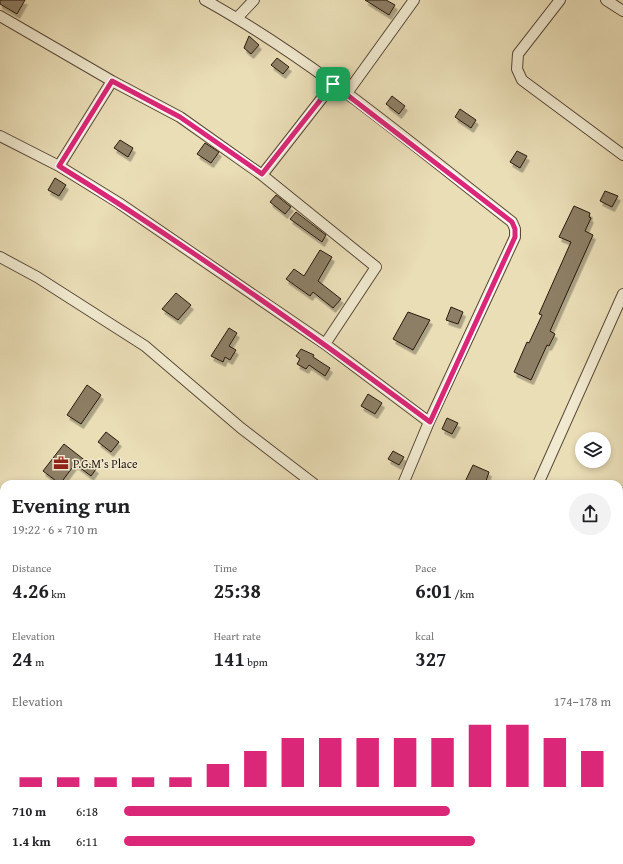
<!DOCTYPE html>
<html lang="en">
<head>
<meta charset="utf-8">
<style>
	:root { --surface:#fff; --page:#f2f2f2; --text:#202124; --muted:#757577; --accent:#db2777 }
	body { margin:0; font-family:"Gentium Book Plus",serif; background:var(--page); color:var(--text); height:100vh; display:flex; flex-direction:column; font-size:15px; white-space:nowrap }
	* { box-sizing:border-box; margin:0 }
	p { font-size:13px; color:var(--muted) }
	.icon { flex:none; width:22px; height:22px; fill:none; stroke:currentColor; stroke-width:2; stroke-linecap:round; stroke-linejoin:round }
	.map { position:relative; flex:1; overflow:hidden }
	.sheet { position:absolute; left:0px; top:480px; width:623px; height:384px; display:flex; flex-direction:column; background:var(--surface); border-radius:12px 12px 0 0; box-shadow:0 2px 6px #0003 }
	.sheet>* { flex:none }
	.tools { position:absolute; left:575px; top:432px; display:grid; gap:8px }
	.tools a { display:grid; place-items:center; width:36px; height:36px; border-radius:50%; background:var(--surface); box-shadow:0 2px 6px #0003; font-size:20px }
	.pin { position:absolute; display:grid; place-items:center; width:34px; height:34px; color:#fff; margin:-17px; border-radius:8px; box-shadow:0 2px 6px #0006 }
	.round { display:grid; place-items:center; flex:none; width:42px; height:42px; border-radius:21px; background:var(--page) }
	.overview { display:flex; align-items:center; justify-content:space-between; height:68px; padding:0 12px }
	h1 { font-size:22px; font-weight:800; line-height:30px }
	.figures { display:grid; grid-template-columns:repeat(3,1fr); gap:6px; height:68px; padding:4px 12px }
	.figures div { display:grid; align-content:center }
	.figures b { font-size:20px; font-weight:800 }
	.figures small { font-size:11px; font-weight:400 }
	.figures p { font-size:11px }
	.chart { height:112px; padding:8px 12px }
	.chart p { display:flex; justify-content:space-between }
	.chart svg { width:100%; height:72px; margin-top:4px; stroke:var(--accent); stroke-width:6 }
	ul { padding:0 12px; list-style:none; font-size:13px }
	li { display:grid; grid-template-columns:64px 48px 1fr; align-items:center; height:30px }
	li i { height:10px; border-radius:5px; background:var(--accent) }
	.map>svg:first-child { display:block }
	.building { fill:#8d7f65; stroke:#28190d; filter:url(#shadow) }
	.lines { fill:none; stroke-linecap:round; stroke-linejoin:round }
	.minor-casing { stroke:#584a38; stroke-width:12 }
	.minor { stroke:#f1ead0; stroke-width:10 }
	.route-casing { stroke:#fff; stroke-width:8 }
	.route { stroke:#db2777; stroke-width:5 }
	.labels { text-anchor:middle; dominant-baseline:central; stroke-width:3; stroke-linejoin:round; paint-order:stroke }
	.poi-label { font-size:12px; fill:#28190d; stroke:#f1ead0; text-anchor:start }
</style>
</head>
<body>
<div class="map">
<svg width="623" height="864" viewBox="0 0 623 864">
	<defs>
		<filter id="shadow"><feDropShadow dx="2.5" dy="4.5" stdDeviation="0" flood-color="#0004"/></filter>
	</defs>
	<rect width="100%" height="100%" fill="#eadeb7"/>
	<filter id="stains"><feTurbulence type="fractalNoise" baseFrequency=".005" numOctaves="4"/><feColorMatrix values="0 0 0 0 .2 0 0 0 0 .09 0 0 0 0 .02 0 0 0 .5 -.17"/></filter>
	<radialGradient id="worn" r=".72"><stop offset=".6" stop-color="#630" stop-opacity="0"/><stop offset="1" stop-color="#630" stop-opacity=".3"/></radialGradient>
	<!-- building -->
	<path class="building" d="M0,0H25L17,14L0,4Z
		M365,0H386L395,5L389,15Z
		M249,36L259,45L251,54L244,48Z
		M277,58L289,67L283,74L271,65Z
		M392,96L405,106L399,114L386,104Z
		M460,109L476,120L471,128L455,117Z
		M120,140L133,148L128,157L114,148Z
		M205,143L219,152L211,163L197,154Z
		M517,151L527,156L520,168L510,162Z
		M55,178L66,185L59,196L48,190Z
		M605,191L618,196L612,207L600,201Z
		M276,195L291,207L285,214L270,202Z
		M574,206L590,213L589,217L591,218L585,231L593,235L550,331L555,334L549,346L547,345L531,380L514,372L527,342L529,343L542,315L539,314L571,242L559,237Z
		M296,212L326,235L322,242L290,219Z
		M320,250L332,257L318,281L341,299L333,308L313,292L310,296L286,279L294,269L304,276Z
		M176,293L191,305L178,320L162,309Z
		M451,307L463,312L458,324L446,320Z
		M408,312L430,320L413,350L393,339Z
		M229,328L237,333L229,346L236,350L230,360L225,357L223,362L211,356Z
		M301,349L314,355L313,357L330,368L325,376L309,365L306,369L297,364L300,359L296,356Z
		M87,385L101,395L81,424L67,415Z
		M368,394L382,403L375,414L361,406Z
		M447,418L458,423L452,434L442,429Z
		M106,432L119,442L111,452L98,442Z
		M64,444L96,469L91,476L75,464L60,484L43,471Z
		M393,451L404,457L399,465L388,459Z
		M473,465L489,472L485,484H464Z"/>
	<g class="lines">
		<!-- minor casing -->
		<g class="minor-casing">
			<path id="minor" d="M205,0C315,61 413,145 512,222L515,229V237L429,422L403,484
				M560,0L518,54L517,69L522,80L623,155
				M606,0L623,11
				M0,16L112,81L180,117L262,175L376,267L325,344
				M237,18L254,0
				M347,93L414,0
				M0,136L59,166L119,203L325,344L429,422
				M59,166L112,81
				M262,175L333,84
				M0,257L37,277L145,346L241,428L314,484
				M538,484L623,294
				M0,506L4,509
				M0,628L4,631
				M0,739L4,741
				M0,853L4,852
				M41,860L48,864
				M118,864L120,860
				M379,864L381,860"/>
		</g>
		<!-- minor -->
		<use href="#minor" class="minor"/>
	</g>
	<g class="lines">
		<!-- route casing -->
		<g class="route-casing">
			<path id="route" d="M112,81L180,117L262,174L333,84L512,222L515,229V237L430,422C309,332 187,245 59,166Z"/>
		</g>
		<!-- route -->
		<use href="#route" class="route"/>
	</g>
	<!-- icons -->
	<defs>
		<g id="office-bare" transform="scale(1.2)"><path d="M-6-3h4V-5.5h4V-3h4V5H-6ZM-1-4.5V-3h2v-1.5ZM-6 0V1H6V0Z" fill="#8f2418" stroke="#f1ead0" stroke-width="2.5" paint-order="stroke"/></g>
	</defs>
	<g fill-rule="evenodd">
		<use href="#office-bare" x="61" y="463"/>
	</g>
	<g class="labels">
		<!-- poi labels -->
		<g class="poi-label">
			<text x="73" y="463">P.G.M’s Place</text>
		</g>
	</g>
	<rect width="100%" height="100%" filter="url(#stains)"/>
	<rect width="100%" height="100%" fill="url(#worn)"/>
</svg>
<div class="tools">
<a><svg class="icon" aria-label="layers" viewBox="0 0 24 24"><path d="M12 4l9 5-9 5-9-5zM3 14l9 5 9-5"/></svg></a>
</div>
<div class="pin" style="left:333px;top:84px;background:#1e9e55"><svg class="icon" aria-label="arrive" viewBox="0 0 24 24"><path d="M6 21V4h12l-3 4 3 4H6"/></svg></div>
<section class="sheet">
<div class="overview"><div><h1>Evening run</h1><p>19:22 · 6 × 710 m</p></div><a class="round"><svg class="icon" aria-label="share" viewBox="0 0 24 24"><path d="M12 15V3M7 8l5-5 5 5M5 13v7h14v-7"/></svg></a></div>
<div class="figures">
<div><p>Distance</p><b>4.26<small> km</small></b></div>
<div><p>Time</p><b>25:38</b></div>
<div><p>Pace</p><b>6:01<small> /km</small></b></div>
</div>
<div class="figures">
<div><p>Elevation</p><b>24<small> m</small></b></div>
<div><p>Heart rate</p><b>141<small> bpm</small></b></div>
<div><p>kcal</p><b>327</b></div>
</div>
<div class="chart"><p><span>Elevation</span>174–178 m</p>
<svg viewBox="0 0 160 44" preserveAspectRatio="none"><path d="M5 44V38M15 44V38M25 44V38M35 44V38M45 44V38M55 44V30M65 44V22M75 44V14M85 44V14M95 44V14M105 44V14M115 44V14M125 44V6M135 44V6M145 44V14M155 44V22"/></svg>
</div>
<ul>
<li><b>710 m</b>6:18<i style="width:67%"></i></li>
<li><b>1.4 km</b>6:11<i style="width:72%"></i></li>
</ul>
</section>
</div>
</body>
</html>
